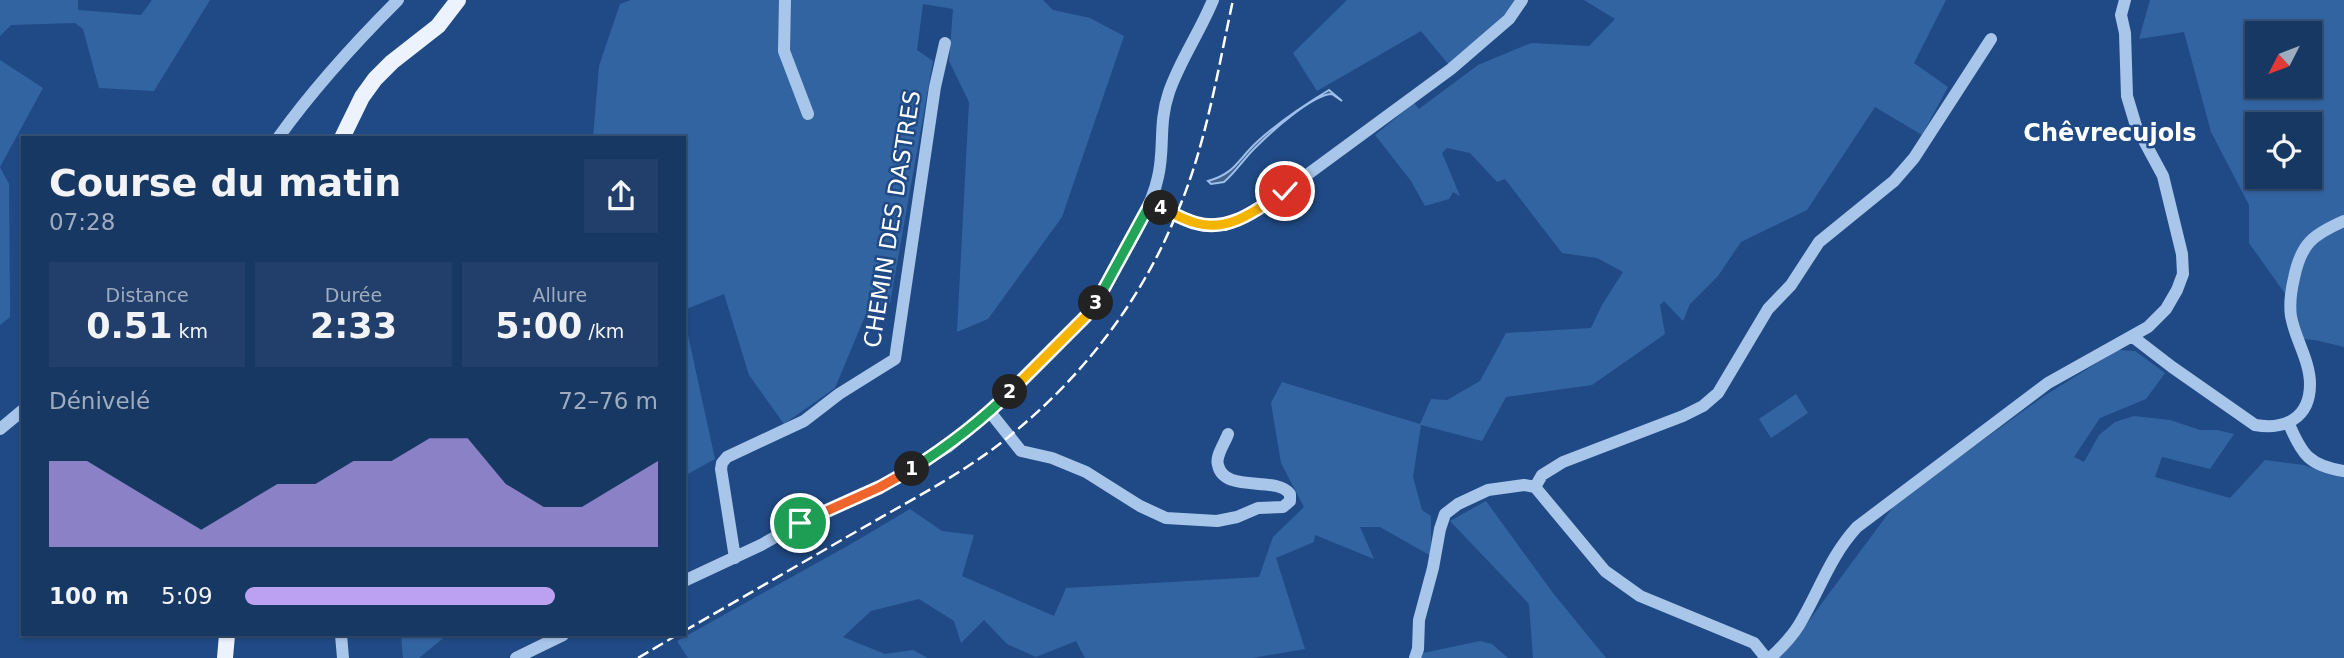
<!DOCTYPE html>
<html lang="fr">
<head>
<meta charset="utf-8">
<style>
	:root { --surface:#183864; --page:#213f6a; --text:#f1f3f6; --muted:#9facbf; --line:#365278; --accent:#bca0f2 }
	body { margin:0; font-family:"DejaVu Sans",sans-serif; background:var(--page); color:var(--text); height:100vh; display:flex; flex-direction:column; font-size:26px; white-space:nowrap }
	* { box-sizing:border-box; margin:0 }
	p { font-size:23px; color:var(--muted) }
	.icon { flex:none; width:38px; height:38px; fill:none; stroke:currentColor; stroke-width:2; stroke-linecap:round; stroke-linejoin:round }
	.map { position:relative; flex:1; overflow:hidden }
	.side { position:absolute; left:21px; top:136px; width:665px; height:500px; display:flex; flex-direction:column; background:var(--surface); border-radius:0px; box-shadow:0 2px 5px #0004,0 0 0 2px var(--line) }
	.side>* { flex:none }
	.needle { width:46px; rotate:228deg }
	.controls { position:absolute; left:2245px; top:21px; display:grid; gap:14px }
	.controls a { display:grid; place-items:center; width:77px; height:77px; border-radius:0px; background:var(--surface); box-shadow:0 2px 5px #0004,0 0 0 2px var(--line); font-size:35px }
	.pin { position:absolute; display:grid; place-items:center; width:60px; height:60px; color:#fff; margin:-30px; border:4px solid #fff; border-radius:50%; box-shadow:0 2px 7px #0007 }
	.km { position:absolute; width:35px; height:35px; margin:-18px; border-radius:50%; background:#222; color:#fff; font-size:19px; line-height:35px; text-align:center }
	.round { display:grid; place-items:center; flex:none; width:74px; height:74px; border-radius:0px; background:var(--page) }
	.head { display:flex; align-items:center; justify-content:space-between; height:119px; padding:0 28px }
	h1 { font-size:38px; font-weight:600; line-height:52px }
	.stats { display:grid; grid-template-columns:repeat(3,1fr); gap:10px; height:119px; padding:7px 28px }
	.stats div { display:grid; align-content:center; border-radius:0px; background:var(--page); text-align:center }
	.stats b { font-size:35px; font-weight:600 }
	.stats small { font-size:19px; font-weight:400 }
	.stats p { font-size:19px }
	.chart { height:196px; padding:14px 28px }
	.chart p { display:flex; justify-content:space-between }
	.chart svg { width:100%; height:126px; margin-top:7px; fill:var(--accent); opacity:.7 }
	ul { padding:0 28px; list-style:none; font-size:23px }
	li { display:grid; grid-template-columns:112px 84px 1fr; align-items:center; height:52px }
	li i { height:18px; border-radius:9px; background:var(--accent) }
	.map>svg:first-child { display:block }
	.green { fill:#3364a2; fill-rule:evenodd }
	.water { fill:#42618b; stroke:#9cbfeb; stroke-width:2 }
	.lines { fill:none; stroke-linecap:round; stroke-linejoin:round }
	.minor { stroke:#a8c5ea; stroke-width:12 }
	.major { stroke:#ecf3fe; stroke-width:16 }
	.rail { stroke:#fff; stroke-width:2.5; stroke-dasharray:12 5; stroke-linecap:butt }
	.split-1-casing { stroke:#fff; stroke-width:14 }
	.split-2-casing { stroke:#fff; stroke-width:14 }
	.split-3-casing { stroke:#fff; stroke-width:14 }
	.split-4-casing { stroke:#fff; stroke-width:14 }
	.split-5-casing { stroke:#fff; stroke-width:14 }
	.split-1 { stroke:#f0652b; stroke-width:9 }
	.split-2 { stroke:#22a559; stroke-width:9 }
	.split-3 { stroke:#f5b400; stroke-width:9 }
	.split-4 { stroke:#22a559; stroke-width:9 }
	.split-5 { stroke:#f5b400; stroke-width:9 }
	.labels { text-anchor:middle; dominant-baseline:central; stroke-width:5; stroke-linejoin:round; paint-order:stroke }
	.street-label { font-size:23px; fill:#fff; stroke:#204a85 }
	.neighbourhood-label { font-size:24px; font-weight:bold; fill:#fff; stroke:#204a85 }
</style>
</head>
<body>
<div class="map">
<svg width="2344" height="658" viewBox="0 0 2344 658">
	<rect width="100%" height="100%" fill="#204a85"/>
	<!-- green -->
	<path class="green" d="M0,0H78V10L141,15L152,0H210L154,91L99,88L83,29L75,23L11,25L0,36Z
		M631,0H1043L1053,10L1090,18L1124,36L1062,217L988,319L957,332L969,102L949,61L953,9L923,4L917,50L933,61L890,303L868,309L835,388L784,424L749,375L724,294L684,310V138H593L599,66L620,4Z
		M1347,0H1518L1512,8L1449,65L1421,31L1317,91L1293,53Z
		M1584,0H1946L1914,63L1948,87L1922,135L1875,107L1807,210L1741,242L1718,276L1690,304L1683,321L1664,301L1660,305L1665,334L1592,385L1506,397L1482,441L1421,425L1413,477L1422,510L1431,516V556L1380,527H1360L1374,559L1315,535L1314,542L1276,558L1305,649L1252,658H1085L1076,641L1036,657L1007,644L984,620L961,643L954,621L919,599L871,611L843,637L885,654L913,650L928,658H688L677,641L851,544L910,509L942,531L974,535L962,576L1054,616L1066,588L1259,577L1273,537L1304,507L1281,463L1271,403L1282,382L1420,424L1431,399L1447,400L1480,381L1506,333L1591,328L1602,305L1623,272L1597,258L1562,253L1505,179L1497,182L1470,153L1447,148L1442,153L1460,196L1453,192L1449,199L1425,206L1411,181L1375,135L1414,103L1419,109L1478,65L1531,43L1589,46L1615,19Z
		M2150,0H2344V347L2315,340L2303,339L2296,309L2249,243V205L2211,132L2184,32L2139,39ZM2258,33H2310V86H2258ZM2258,124H2310V177H2258Z
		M0,60L43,88L0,167L9,184L10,299V317L0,325Z
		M684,317L715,459L684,476Z
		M2118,350L2135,351L2165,373L2146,399L2100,418L2074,457L2084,462L2099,435L2115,422L2134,416L2170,420L2200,430H2217L2234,434L2210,469L2162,457L2155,477L2230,498L2265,460L2304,465L2322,472L2344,476V658H1778L1802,630L1896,503L2044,396Z
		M1796,394L1808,413L1771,438L1759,419Z
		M1486,501L1553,593L1606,658H1533L1529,604L1450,521Z
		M401,635H447L419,658H403Z
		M1480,641L1492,644L1508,658H1422L1423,653Z"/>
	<!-- water -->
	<path class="water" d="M1329,90L1342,101L1332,94C1313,94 1271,132 1257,146C1245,157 1236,172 1224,182L1211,184L1208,181C1236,173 1237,160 1258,141C1280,121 1304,105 1329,90Z"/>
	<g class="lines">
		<!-- minor -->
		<path class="minor" d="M785,0L784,51L808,114
			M278,138C313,89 355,43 398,0
			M1150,204L1199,224L1225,225L1248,215L1285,191L1451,69L1509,19L1522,0
			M2133,337L2172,367L2255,425C2284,430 2310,419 2310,384C2310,361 2295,339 2291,316C2289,303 2291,291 2294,278C2301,244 2312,235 2344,221
			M990,412L1021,451L1052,458L1086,472L1140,506L1166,518L1217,521L1237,517L1258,508L1283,507L1290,501V494C1276,475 1224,494 1218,465C1215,456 1225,443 1228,434
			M2289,424C2302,455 2310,466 2344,471
			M0,429L23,410
			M1535,487L1542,475L1563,462L1683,416L1703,406L1718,393L1768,309L1791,285L1819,242L1894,181L1914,158L1991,39
			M1535,487L1605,571L1640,596L1754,643L1766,658
			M735,558L721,469L722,463L727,457L804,421L839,394L895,359L935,87L945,43
			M684,581L761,545L800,523L880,487L949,446L990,412L1087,315L1096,302C1115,267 1150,215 1158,177C1165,148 1158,124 1169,92C1180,60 1200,32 1213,0
			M341,635L343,658
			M516,658L563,635
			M1415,658L1418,649L1419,620L1433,568L1440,529L1445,514L1458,504L1488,490L1524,485L1535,487
			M1770,658C1781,648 1791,638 1799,625C1819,592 1830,556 1857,527L2048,383L2148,327L2166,309L2177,290L2183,274L2182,254L2163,176L2136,126L2127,96L2125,33L2121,15L2125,0"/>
		<!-- major -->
		<path class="major" d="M342,138L362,97L375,79L392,62L438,26L458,0
			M225,658L227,635"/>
		<!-- rail -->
		<path class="rail" d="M684,631C747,595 810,558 873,522C920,495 970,469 1012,434C1082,377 1139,303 1174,220C1205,151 1217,74 1233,0
			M638,658L677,635"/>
	</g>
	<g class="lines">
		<!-- split-1 casing -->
		<g class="split-1-casing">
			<path id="split-1" d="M800,523L880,487L912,469"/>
		</g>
		<!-- split-2 casing -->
		<g class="split-2-casing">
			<path id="split-2" d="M912,469C948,446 980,422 1010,392"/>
		</g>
		<!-- split-3 casing -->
		<g class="split-3-casing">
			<path id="split-3" d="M1010,392L1087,315L1096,303"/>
		</g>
		<!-- split-4 casing -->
		<g class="split-4-casing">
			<path id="split-4" d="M1096,303L1150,204L1161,208"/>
		</g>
		<!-- split-5 casing -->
		<g class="split-5-casing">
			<path id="split-5" d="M1161,208C1173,213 1184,220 1196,223C1230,233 1259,208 1285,191"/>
		</g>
		<!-- split-1 -->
		<use href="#split-1" class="split-1"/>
		<!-- split-2 -->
		<use href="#split-2" class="split-2"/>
		<!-- split-3 -->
		<use href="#split-3" class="split-3"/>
		<!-- split-4 -->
		<use href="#split-4" class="split-4"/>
		<!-- split-5 -->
		<use href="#split-5" class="split-5"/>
	</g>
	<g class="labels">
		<!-- street labels -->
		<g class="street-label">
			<text transform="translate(892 219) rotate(-81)">CHEMIN DES DASTRES</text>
		</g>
		<!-- neighbourhood labels -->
		<g class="neighbourhood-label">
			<text x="2110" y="133">Chêvrecujols</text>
		</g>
	</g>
</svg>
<div class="controls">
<a><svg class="needle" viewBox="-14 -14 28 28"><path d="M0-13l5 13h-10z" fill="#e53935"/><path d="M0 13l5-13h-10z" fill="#9facbf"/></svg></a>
<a><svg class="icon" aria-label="locate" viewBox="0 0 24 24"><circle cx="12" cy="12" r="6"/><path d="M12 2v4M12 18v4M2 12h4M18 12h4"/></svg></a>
</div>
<div class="pin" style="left:800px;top:523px;background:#1e9e55"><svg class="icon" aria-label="arrive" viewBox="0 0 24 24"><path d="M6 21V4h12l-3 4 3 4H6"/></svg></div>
<div class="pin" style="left:1285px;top:191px;background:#d93025"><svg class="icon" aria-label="check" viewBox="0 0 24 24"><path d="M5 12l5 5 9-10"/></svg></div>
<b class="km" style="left:912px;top:469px">1</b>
<b class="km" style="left:1010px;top:392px">2</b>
<b class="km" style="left:1096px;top:303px">3</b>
<b class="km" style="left:1161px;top:208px">4</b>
<section class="side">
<div class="head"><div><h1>Course du matin</h1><p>07:28</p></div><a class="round"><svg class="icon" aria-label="share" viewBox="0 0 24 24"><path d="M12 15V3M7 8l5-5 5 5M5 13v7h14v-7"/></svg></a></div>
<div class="stats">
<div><p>Distance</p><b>0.51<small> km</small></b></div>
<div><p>Durée</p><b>2:33</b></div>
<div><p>Allure</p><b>5:00<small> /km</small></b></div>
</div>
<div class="chart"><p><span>Dénivelé</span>72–76 m</p>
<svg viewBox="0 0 160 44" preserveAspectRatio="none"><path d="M0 44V14L10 14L20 22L30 30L40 38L50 30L60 22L70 22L80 14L90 14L100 6L110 6L120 22L130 30L140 30L150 22L160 14V44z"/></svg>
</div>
<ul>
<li><b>100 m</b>5:09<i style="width:75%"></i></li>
</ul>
</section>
</div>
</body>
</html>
